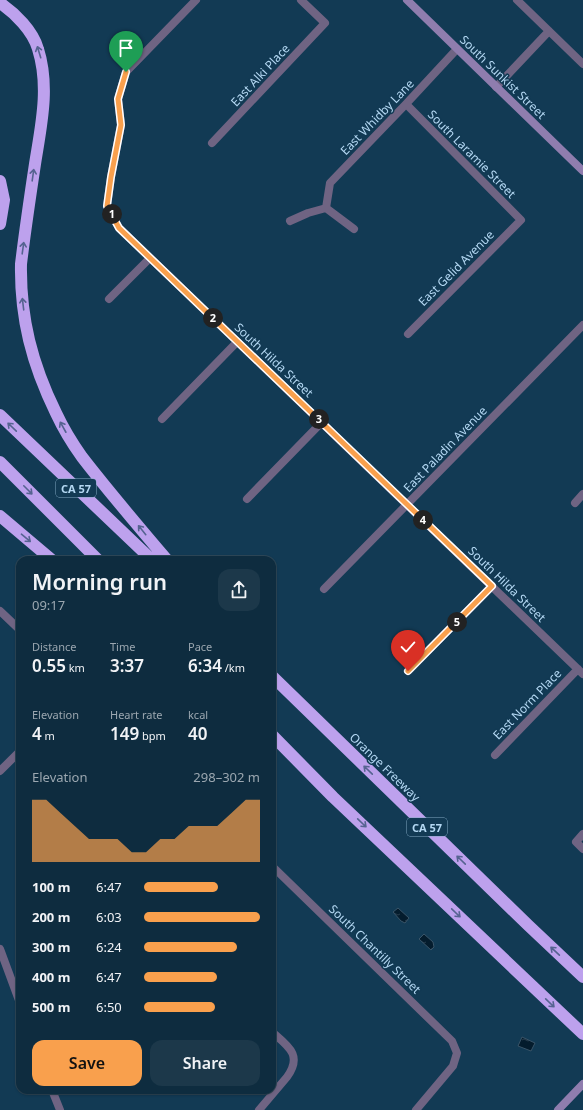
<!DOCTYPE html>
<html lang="en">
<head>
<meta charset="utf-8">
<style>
	:root { --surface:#0e2c3f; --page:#1c384a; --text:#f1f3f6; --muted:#9ba7b0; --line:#2e4859; --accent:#f9a04d }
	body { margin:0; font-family:"Noto Sans",sans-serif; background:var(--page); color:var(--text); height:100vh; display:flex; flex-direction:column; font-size:15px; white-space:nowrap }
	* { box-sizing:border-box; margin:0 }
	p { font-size:13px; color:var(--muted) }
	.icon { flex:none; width:22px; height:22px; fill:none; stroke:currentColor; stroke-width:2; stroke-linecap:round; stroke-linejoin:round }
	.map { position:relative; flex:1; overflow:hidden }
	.details { position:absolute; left:16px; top:556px; width:260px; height:538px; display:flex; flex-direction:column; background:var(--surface); border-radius:12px; box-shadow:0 1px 3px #0004,0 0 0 1px var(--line) }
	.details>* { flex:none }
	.pin { position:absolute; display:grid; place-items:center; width:34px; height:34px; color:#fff; margin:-41px -17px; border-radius:50% 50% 50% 0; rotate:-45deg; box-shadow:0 0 4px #0007 }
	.pin .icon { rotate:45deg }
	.km { position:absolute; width:20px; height:20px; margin:-10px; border-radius:50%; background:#222; color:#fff; font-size:11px; line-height:20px; text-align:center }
	.round { display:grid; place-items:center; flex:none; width:42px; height:42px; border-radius:12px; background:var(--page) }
	.overview { display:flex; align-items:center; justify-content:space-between; height:68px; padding:0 16px }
	h1 { font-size:22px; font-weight:600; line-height:30px }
	.figures { display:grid; grid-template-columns:repeat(3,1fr); gap:6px; height:68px; padding:4px 16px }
	.figures div { display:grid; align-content:center }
	.figures b { font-size:17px; font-weight:600 }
	.figures small { font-size:11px; font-weight:400 }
	.figures p { font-size:11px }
	.chart { height:112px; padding:8px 16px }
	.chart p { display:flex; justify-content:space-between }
	.chart svg { width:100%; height:72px; margin-top:4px; fill:var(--accent); opacity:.7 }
	.action { display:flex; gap:8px; margin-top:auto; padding:8px 16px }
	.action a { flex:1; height:46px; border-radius:12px; background:var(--accent); color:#111; font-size:16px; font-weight:600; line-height:46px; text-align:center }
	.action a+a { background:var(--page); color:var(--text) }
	ul { padding:0 16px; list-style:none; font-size:13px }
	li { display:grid; grid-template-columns:64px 48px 1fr; align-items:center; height:30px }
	li i { height:10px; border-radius:5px; background:var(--accent) }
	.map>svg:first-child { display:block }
	.water { fill:url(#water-ripples); stroke:#395468 }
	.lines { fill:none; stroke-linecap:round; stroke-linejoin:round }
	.street { stroke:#6f6483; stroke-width:8 }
	.secondary { stroke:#8f7dae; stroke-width:8 }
	.highway { stroke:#bda1ed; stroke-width:12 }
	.oneway { stroke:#566391 }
	.route-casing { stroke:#fff; stroke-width:8 }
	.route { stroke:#f9a04d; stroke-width:5 }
	.labels { text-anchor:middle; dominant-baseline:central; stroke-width:3; stroke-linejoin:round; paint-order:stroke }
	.shield { fill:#123a54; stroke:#83a9c3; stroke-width:1 }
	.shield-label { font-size:11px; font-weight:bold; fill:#b4d8f3 }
	.street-label { font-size:12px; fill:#b4d8f3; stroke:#123a54 }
</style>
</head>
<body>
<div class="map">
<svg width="583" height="1110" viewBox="0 0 583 1110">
	<defs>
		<pattern id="water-ripples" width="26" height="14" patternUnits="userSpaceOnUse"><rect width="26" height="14" fill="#041c2d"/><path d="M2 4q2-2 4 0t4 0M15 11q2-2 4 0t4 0" fill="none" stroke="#263c4c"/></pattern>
	</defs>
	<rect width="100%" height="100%" fill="#123a54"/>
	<!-- water -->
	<path class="water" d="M398,908L409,918L405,923L401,921L393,912Z
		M424,934L433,942L434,947L431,950L419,939Z
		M522,1037L535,1043L531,1051L518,1046Z"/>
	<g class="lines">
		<!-- street -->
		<path class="street" d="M196,0L126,72L118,99L121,125L111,177L107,206L119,228C273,377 429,524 583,674
			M517,0L583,64
			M496,87L549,31
			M406,104L521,220L408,334
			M212,143L325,23L301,0
			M326,208L330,183L406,104L457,49
			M290,221L308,213L326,208L354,229
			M109,299L150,258
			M162,419L237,342
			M247,499L322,422
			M575,503L583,494
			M324,589L583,325
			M0,611L20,630
			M408,671L492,586
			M495,755L578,669
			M0,771L20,751
			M583,834L576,842L583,849
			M272,866L452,1041L457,1053L453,1066L416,1110
			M0,949L20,1003
			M52,1090L60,1110
			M259,1110L287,1077C303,1055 288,1046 272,1032"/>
		<!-- secondary -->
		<path class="secondary" d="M407,0L583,171
			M558,1110L583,1084"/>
		<!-- highway -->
		<path class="highway" d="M0,3C15,13 33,31 38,49C50,87 41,126 35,164C30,197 25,231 21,264C20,318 32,364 56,413C63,428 72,443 82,457C109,492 138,526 167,560
			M0,181L4,200L0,224
			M0,415L152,560
			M0,462L98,560
			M0,516L52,560
			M272,676L529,926L583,977
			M272,735L333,797L583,1034"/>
	</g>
	<!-- one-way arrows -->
	<defs><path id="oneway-shaft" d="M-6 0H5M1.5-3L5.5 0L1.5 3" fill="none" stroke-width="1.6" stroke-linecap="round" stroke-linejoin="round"/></defs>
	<g class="oneway">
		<use href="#oneway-shaft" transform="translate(39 52) rotate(-107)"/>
		<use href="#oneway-shaft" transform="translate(33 175) rotate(-82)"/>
		<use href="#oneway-shaft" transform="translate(23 248) rotate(-82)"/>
		<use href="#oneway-shaft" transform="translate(23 304) rotate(-97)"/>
		<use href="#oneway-shaft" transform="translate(12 427) rotate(-136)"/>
		<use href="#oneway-shaft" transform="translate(63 427) rotate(-119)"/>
		<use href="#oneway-shaft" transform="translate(28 490) rotate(45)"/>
		<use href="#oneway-shaft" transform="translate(142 530) rotate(-129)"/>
		<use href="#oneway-shaft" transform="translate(26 538) rotate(40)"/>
		<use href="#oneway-shaft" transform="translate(368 770) rotate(-136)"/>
		<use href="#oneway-shaft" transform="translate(362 823) rotate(44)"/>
		<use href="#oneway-shaft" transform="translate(461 860) rotate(-136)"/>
		<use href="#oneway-shaft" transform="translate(456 913) rotate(44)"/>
		<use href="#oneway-shaft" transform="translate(555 951) rotate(-137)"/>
		<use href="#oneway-shaft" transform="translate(550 1003) rotate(44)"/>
	</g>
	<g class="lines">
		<!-- route casing -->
		<g class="route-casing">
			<path id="route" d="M126,72L118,99L121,125L111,177L107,206L119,228L492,586L408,671"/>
		</g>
		<!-- route -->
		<use href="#route" class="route"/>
	</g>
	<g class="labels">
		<!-- shield labels -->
		<g class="shield">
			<rect x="56" y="479" width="40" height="18" rx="3"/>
			<rect x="407" y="818" width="40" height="18" rx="3"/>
		</g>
		<g class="shield-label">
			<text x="76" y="488">CA 57</text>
			<text x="427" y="827">CA 57</text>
		</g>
		<!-- street labels -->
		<g class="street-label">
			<text transform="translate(260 75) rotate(-47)">East Alki Place</text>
			<text transform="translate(503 77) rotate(44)">South Sunkist Street</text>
			<text transform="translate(377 117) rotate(-46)">East Whidby Lane</text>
			<text transform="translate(472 154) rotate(45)">South Laramie Street</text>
			<text transform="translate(456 268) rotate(-45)">East Gelid Avenue</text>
			<text transform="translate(274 360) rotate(43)">South Hilda Street</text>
			<text transform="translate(445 449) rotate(-46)">East Paladin Avenue</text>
			<text transform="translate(507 584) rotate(44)">South Hilda Street</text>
			<text transform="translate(527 704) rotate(-46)">East Norm Place</text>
			<text transform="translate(385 767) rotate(44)">Orange Freeway</text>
			<text transform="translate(375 949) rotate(44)">South Chantilly Street</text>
		</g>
	</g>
</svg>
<div class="pin" style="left:126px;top:72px;background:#1e9e55"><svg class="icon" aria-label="arrive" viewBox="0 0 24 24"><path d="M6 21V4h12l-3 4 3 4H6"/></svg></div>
<div class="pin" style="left:408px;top:671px;background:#d93025"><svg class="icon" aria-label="check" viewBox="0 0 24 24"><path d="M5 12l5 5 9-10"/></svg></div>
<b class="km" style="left:112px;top:214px">1</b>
<b class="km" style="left:213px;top:318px">2</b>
<b class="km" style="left:319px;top:419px">3</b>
<b class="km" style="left:423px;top:520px">4</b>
<b class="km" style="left:457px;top:622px">5</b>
<section class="details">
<div class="overview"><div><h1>Morning run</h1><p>09:17</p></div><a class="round"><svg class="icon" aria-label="share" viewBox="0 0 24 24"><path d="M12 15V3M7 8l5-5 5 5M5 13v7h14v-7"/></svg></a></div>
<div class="figures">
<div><p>Distance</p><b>0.55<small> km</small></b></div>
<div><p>Time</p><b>3:37</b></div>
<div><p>Pace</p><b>6:34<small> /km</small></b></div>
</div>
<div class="figures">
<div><p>Elevation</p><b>4<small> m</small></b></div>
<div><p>Heart rate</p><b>149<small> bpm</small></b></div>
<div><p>kcal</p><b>40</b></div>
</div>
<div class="chart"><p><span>Elevation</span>298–302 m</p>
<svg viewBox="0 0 160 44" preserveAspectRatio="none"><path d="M0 44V6L10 6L20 14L30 22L40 30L50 30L60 30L70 38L80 38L90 30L100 30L110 22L120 22L130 22L140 14L150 6L160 6V44z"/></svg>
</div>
<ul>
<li><b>100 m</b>6:47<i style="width:64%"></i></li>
<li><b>200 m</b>6:03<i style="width:100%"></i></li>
<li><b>300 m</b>6:24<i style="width:80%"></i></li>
<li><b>400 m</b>6:47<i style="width:63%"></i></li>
<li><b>500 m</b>6:50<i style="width:61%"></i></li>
</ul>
<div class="action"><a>Save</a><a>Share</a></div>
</section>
</div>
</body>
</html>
